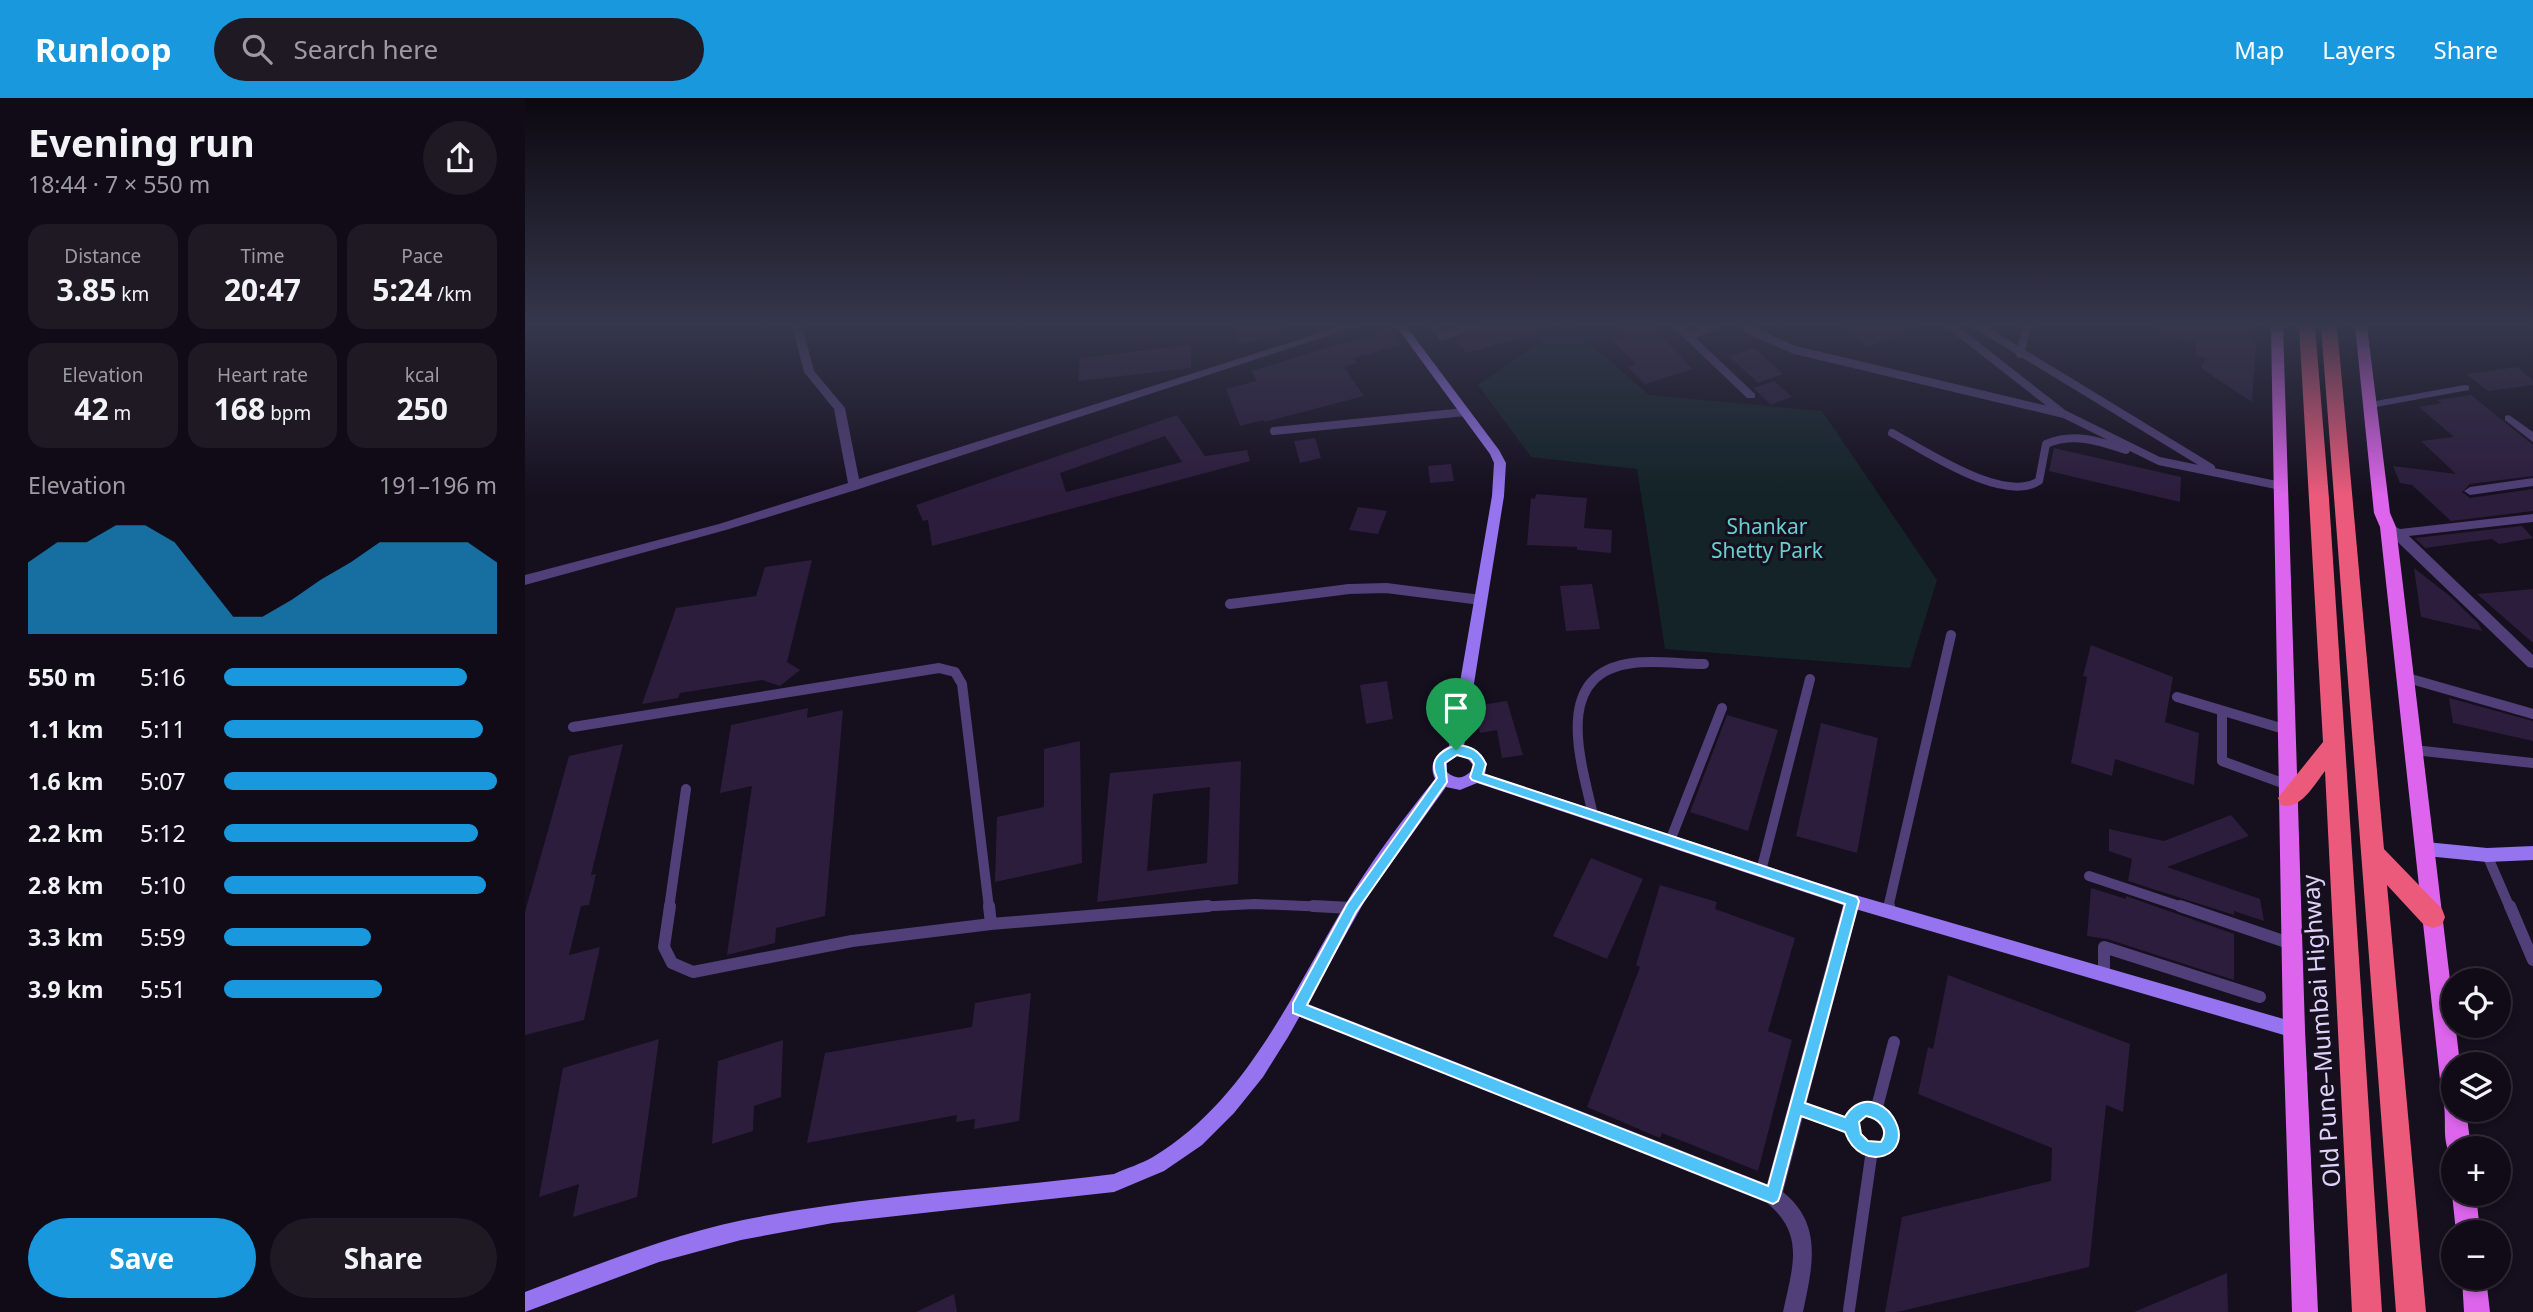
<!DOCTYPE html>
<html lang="en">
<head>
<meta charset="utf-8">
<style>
	:root { --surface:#100b16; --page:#1e1923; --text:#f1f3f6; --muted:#9c9ba1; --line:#302b35; --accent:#1a98dd }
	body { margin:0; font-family:"Noto Sans",sans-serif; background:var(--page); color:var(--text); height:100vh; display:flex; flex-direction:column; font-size:26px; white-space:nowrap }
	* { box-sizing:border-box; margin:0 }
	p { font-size:23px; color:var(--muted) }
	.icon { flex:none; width:38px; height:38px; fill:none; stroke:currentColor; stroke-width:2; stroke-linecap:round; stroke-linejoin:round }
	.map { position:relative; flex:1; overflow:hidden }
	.side { display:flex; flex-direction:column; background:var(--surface); width:525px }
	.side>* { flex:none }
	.buttons { position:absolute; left:1916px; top:870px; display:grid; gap:14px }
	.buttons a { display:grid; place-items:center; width:70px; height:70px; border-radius:50%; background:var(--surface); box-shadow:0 4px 10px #0003,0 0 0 2px var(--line); font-size:35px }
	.pin { position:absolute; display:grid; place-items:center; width:60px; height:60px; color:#fff; margin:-72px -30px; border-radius:50% 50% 50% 0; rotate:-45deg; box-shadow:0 0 7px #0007 }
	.pin .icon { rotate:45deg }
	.round { display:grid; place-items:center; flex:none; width:74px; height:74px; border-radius:37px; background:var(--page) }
	.head { display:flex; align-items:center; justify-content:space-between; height:119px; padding:0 28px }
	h1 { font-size:38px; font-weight:700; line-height:52px }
	.figures { display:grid; grid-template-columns:repeat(3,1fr); gap:10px; height:119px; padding:7px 28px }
	.figures div { display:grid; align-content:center; border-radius:18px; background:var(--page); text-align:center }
	.figures b { font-size:30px; font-weight:700 }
	.figures small { font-size:19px; font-weight:400 }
	.figures p { font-size:19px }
	.chart { height:196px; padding:14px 28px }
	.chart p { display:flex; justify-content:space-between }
	.chart svg { width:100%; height:126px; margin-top:7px; fill:var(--accent); opacity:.7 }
	.cta { display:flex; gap:14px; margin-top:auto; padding:14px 28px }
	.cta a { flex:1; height:80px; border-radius:42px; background:var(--accent); color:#fff; font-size:28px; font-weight:700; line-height:80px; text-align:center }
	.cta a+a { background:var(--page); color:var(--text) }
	ul { padding:0 28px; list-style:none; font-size:23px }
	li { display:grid; grid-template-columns:112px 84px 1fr; align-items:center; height:52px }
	li i { height:18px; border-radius:9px; background:var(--accent) }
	header { display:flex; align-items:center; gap:42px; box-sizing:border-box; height:98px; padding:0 35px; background:var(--accent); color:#fff }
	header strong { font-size:33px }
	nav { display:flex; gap:38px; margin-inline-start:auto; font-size:24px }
	.search { width:490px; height:63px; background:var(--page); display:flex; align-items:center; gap:18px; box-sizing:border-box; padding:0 24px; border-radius:38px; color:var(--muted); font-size:26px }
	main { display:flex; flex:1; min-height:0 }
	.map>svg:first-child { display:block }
	.green { fill:#132327 }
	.building { fill:#2c1d3d; fill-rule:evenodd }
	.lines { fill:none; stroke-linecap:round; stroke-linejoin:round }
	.lane-far2 { stroke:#503f78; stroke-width:8 }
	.lane-far1 { stroke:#503f78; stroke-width:10 }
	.lane { stroke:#503f78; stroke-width:12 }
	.street { fill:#503f78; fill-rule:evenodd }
	.secondary { fill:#9673ef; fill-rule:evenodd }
	.primary { fill:#dd65ed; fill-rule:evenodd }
	.highway { fill:#ec5a7b; fill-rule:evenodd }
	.route { fill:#4fc3f7; stroke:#fff; stroke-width:2; fill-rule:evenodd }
	.labels { text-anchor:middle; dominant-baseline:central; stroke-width:6; stroke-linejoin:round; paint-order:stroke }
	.park-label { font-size:21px; fill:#66d0d1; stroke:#150f1e }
	.near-street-label { font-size:24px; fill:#e0d1fa; stroke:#150f1e }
</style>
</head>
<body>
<header>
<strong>Runloop</strong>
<div class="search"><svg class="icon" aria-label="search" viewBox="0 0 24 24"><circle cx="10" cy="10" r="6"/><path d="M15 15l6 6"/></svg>Search here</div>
<nav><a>Map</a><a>Layers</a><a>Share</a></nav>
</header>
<main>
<section class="side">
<div class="head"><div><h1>Evening run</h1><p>18:44 · 7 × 550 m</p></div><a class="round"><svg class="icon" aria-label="share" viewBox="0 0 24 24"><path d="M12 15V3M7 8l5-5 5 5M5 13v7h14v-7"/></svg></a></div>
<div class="figures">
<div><p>Distance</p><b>3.85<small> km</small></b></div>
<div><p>Time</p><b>20:47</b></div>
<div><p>Pace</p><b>5:24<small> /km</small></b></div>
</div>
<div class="figures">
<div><p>Elevation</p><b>42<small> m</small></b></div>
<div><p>Heart rate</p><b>168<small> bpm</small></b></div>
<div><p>kcal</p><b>250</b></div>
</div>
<div class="chart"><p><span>Elevation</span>191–196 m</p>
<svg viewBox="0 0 160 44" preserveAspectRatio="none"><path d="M0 44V19L10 12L20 12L30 6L40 6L50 12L60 25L70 38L80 38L90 32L100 25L110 19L120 12L130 12L140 12L150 12L160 19V44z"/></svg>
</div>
<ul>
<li><b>550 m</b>5:16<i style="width:89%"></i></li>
<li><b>1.1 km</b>5:11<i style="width:95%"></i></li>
<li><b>1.6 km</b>5:07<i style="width:100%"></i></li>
<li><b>2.2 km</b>5:12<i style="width:93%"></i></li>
<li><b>2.8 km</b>5:10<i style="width:96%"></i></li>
<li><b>3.3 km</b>5:59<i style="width:54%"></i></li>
<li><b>3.9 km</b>5:51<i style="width:58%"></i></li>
</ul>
<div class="cta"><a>Save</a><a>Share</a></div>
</section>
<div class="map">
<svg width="2008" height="1214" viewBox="0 0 2008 1214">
	<rect width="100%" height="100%" fill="#150f1e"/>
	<!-- green -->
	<path class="green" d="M1037,228H1044L1124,297L1297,313L1412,482L1385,570L1140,551L1112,371L1006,359L953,287Z"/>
	<!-- building -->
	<path class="building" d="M706,228H763V233L716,246Z
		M958,228H1020L1021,233L941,255L930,241L954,234Z
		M1090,228H1128L1167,271L1120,286L1103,269L1111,266L1088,242L1099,239Z
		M1316,228H1393V230L1342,249Z
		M1628,228H1726V243L1731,244L1727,304L1676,270L1681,260L1671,258V244L1627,235Z
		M865,231L877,247L829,260L832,265L819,269L839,298L739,324L738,322L715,328L701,291L732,283L726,273Z
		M666,247V270L553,283L555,260Z
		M1229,250L1258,276L1233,285L1204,258Z
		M1992,269L2008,282V287L1963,293L1942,276Z
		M1249,283L1267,299L1246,307L1228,290Z
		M1946,297L2008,347V378L1945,386L1937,394L1945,400L2008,391V413L1926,423L1887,387L1875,385L1868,368L1931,376L1896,343L1929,339L1894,309L1917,305L1912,302Z
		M652,317L680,358L722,352L725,363L407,448L403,422L398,423L391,407ZM640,338L657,364L541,394L535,375Z
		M790,340L796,360L775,365L769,343Z
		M1529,350L1656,379L1655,404L1524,373Z
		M926,366L929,383L905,385L903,368Z
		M1011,396L1062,400L1059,430L1087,432L1086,455L1052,452V449L1002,447L1006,400L1010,401Z
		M833,409L862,413L853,436L824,432Z
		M1997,428L2008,440L1974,446L1967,441L1900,450L1890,440Z
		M287,462L262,564L275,572L255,588L237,582L155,595L153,600L117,606L151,510L231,498L240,469Z
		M1889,470L1926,499L1953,525L1957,533L1896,519Z
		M1067,486L1075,531L1041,533L1035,488Z
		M2008,491V545L1952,496Z
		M1566,547L1648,579L1640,624L1674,635L1669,687L1590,661L1587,678L1546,665L1562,579L1558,578Z
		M862,583L868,621L841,626L835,587Z
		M1924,600L2008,623V643L1928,625Z
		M982,603L998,657L977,660L972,632L955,635L949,608Z
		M283,610L282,620L318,612L300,818L251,830L250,845L202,857L227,688L195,695L206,627Z
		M1202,617L1253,632L1223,733L1165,714Z
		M1296,625L1353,640L1332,755L1271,738Z
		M555,643L557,765L470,784L472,719L519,709V651Z
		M98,646L66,777L71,776L64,807L56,808L44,857L75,849L59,922L0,937V814L44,658Z
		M716,663L713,786L572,804L585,675ZM685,689L682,765L622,773L628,696Z
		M1706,717L1724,738L1642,769L1735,801L1739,823L1709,813V817L1603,783L1607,761L1584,753V731L1639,743Z
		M1066,760L1118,781L1082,861L1028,838Z
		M1135,787L1192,804L1190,811L1270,840L1243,933L1267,942L1233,1073L1137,1035L1135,1040L1062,1009L1115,869L1111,867Z
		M1566,790L1601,801V798L1709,836V882L1582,841L1562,838Z
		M1423,877L1605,946L1598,1014L1581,1007L1564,1169L1372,1214H1360L1377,1119L1526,1083L1527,1050L1393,996L1403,949L1408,951Z
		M506,895L494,1023L449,1031L450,1021L431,1024L432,1017L282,1045L300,955L447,929L450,905Z
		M134,941L112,1099L48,1119L54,1086L14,1099L38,970Z
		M258,942L256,999L229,1008L228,1033L187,1046L193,963Z
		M1702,1175L1703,1214H1609Z
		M429,1196L432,1214H391Z"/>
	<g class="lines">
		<!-- lane-far2 -->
		<path class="lane-far2" d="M910,228L917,238L952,228
			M1426,228L1536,314
			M1453,228L1686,370
			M1222,231L1270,252L1539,316L1634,363L1756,388
			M1163,239L1189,228
			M1495,256L1502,228
			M749,333L940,314
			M1367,335C1401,353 1478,406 1514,383L1521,346C1549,334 1574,343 1601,352"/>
		<!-- lane-far1 -->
		<path class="lane-far1" d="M705,506L824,491L861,490L956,502
			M1879,579L2008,616
			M1652,599L1762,632
			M1697,613V663L1763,687
			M48,629L414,570L430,574L437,586L464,810
			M1889,652L2008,665
			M1068,717C1056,663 1026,575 1108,565C1131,562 1156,566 1179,566
			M1145,743L1197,610
			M1962,757L1985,810
			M1236,773L1285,581
			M1564,778L1660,810
			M144,810L161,691
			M649,810L730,806L827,810
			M1363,810L1426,537"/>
		<!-- lane -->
		<path class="lane" d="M145,808L139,849L147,865L168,874L327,843L466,826L683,808
			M464,808L466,826
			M788,808L827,810
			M1655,808L1767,846
			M1985,808L2008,862
			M1363,812L1364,808
			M1579,876V849L1735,899
			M1272,1009L1326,1029
			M1341,1011C1355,1015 1368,1023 1366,1040L1355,1052L1338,1049C1323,1035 1324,1022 1341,1011Z
			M1351,1013L1369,944
			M1324,1212L1347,1052"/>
		<!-- street -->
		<path class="street" d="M267,228H277L289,273L320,310L334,381L817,228H833L334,391L201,432L0,487V477L194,426L323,385L309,311L279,274Z
			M1147,228H1158L1230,296V300H1222Z
			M1940,287L1944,288V292L1845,310L1840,307L1845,304Z
			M1984,317L2008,334V344L1980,322V318Z
			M2008,380V388L1945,397L1939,393L1945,389Z
			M2008,416V424L1884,438L2008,557V570L2003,569L1857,429L1863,425L1875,431Z
			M1327,796L1333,798L1335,803L1258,1094C1299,1127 1287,1170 1278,1214H1258C1267,1170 1281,1137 1242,1105L767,916L764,910L767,904L773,902L1242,1086L1319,803L1321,798Z"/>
		<!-- secondary -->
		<path class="secondary" d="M871,228H881L974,352L981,365L979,398L939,648C954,651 964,660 960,676L1327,796L1769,924L1775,926L1778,932L1775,938L1769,940L1327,810L952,685L935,692L921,689L842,799L763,939L738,979L709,1015L677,1047L639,1073L589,1094L308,1125L216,1142L134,1164L0,1214V1194C71,1167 143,1138 218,1122C340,1097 465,1092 589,1076C602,1070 616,1066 628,1059C722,1002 766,897 820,807C846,763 878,721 910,681C903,666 911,655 924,648L967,398L969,365L965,356ZM932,658L942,660L948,667L947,672C939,681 931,682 922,674V665Z
			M1901,744L1962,750L2008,748V762L1962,764L1901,758L1896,756L1893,751L1896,746Z"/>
		<!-- primary -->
		<path class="primary" d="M1746,228H1758L1780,932L1793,1214H1767L1758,932Z
			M1830,228H1842L1865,415L1871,429L1935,966H1928V1012H1941L1946,1050H1928V1059C1914,1045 1924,1017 1917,1000L1855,429L1849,415Z
			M1928,1093V1096H1951L1955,1134H1931L1927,1096Z
			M1937,1180H1961L1965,1214H1939Z"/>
		<!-- highway -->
		<path class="highway" d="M1774,228H1790L1804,401L1857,1214H1827L1800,673C1789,687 1775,713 1756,707L1753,700L1798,644Z
			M1796,228H1812L1859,751L1917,811L1920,819L1917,827L1908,830L1899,827L1862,787L1901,1214H1871Z"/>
	</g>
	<!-- sky -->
	<linearGradient id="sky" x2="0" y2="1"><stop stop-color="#0c0810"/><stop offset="0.57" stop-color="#35374c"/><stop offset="1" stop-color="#35374c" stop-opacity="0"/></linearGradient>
	<rect width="2008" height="398" fill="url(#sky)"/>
	<!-- route -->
	<path class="route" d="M931,647C946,648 954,652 961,666L958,676L1332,799L1334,803L1280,1005L1320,1019C1325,1010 1335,1002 1346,1004C1356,1006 1363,1011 1368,1019C1392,1058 1336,1078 1320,1034L1276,1018L1255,1098L1253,1103L1248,1106L768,915V905L822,806L912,680C903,662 915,653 931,647ZM932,657L946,661L949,666L945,679L947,682L1320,806L1243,1088L782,907L831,814L922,684L920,665ZM1341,1018C1353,1020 1365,1031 1356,1044L1343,1043L1336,1036L1334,1024Z"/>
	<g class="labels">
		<!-- park labels -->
		<g class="park-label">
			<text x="1242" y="428">Shankar<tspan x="1242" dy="24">Shetty Park</tspan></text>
		</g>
		<!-- near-street labels -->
		<g class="near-street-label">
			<text transform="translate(1795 933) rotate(-94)">Old Pune–Mumbai Highway</text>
		</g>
	</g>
</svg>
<div class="buttons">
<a><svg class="icon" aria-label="locate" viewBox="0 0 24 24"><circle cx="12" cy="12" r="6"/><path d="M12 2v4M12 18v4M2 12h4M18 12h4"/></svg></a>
<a><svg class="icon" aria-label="layers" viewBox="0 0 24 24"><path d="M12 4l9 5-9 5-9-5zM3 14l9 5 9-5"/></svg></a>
<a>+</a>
<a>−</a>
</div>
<div class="pin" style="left:931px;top:652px;background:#1e9e55"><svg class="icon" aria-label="arrive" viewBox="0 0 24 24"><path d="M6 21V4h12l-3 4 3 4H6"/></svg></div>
</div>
</main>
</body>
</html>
